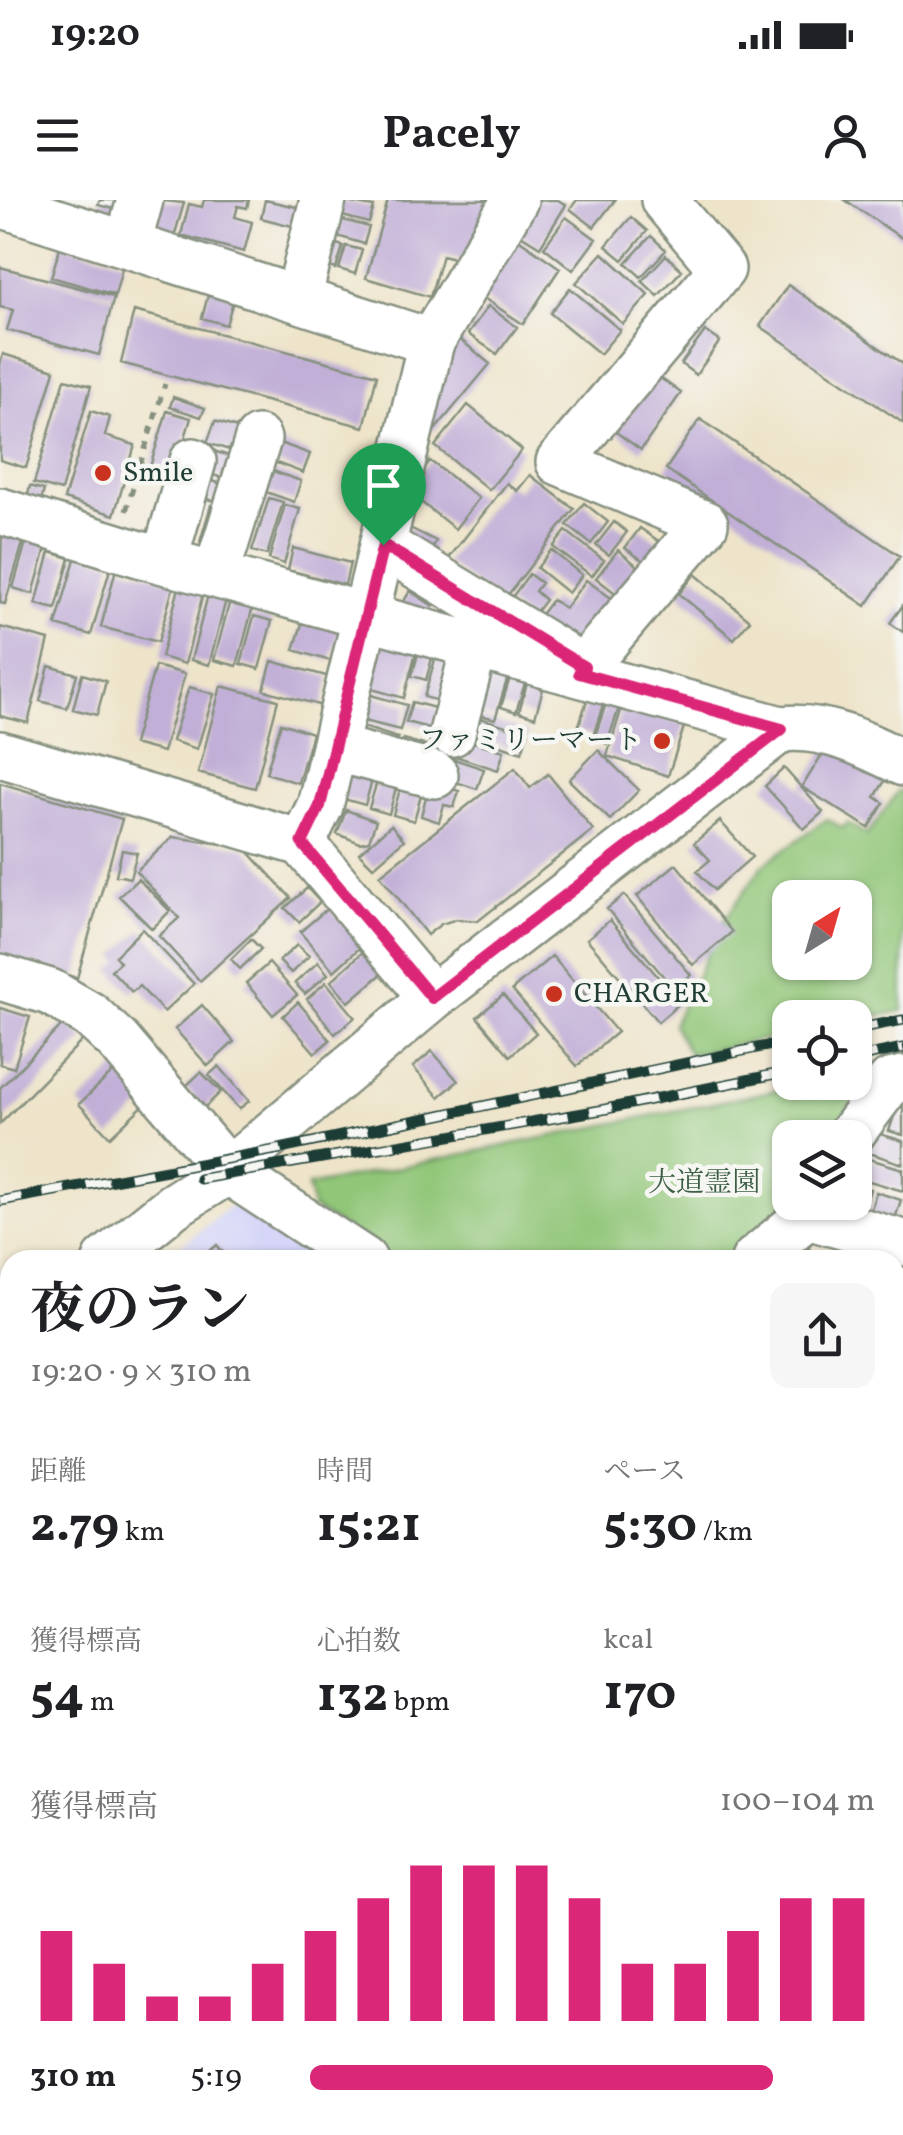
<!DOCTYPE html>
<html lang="ja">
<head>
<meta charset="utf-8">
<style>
	:root { --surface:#fff; --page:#f6f6f6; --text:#202124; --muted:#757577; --accent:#db2777 }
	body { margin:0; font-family:Vollkorn,"Noto Serif JP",serif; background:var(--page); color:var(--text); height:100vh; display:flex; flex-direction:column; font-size:38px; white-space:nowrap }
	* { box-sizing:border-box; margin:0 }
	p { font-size:32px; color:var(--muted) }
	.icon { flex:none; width:55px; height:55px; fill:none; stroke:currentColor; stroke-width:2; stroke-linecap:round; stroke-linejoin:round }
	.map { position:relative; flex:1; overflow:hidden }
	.side { position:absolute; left:0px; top:1050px; width:905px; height:885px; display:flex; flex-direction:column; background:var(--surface); border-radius:30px 30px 0 0; box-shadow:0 2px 8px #0004 }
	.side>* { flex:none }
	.needle { width:65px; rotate:37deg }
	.tools { position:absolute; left:772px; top:680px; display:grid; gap:20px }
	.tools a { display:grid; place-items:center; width:100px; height:100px; border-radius:20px; background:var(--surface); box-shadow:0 2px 8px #0004; font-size:50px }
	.pin { position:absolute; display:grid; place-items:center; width:85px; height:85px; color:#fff; margin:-102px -42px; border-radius:50% 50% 50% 0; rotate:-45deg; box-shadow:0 0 10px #0007 }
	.pin .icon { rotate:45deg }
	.round { display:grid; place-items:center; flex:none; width:105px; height:105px; border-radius:20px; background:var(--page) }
	.overview { display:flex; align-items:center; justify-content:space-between; height:170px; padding:0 30px }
	h1 { font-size:55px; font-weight:700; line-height:75px }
	.stats { display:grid; grid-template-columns:repeat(3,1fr); gap:15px; height:170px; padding:10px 30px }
	.stats div { display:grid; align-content:center }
	.stats b { font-size:50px; font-weight:700 }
	.stats small { font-size:28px; font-weight:400 }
	.stats p { font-size:28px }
	.chart { height:280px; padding:20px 30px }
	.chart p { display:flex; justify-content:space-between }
	.chart svg { width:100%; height:180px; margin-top:10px; stroke:var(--accent); stroke-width:6 }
	ul { padding:0 30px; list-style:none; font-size:32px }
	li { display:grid; grid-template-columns:160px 120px 1fr; align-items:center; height:75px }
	li i { height:25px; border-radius:12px; background:var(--accent) }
	.status { display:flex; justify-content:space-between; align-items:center; height:70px; padding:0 50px; background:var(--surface); direction:ltr }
	.status svg { height:28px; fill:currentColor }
	header { display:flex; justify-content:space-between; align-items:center; height:130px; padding:0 30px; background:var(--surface); font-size:45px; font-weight:700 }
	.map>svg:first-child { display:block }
	.built { fill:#d6d7f8 }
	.green { fill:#91c678; stroke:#588256; stroke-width:2.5; fill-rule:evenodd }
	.building { fill:#c1afd7 }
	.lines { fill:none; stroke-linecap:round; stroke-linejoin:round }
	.minor-casing { stroke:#86907f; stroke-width:50 }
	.path { stroke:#86907f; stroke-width:5; stroke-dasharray:8 8; stroke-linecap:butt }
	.minor { stroke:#fff; stroke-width:45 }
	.rail-casing { stroke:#1f3d34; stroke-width:11 }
	.rail { stroke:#f6f6f2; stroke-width:8; stroke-dasharray:22; stroke-linecap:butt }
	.route-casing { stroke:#fff; stroke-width:20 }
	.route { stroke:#db2777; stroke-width:12 }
	.poi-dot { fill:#c8321e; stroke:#f6f6f2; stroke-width:4 }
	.labels { text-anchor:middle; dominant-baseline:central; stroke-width:9; stroke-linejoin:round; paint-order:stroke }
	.poi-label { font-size:28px; fill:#1f3d34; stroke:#f6f6f2; text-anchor:start }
	.park-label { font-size:28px; fill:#3c5f45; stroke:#f6f6f2 }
</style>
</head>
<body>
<div class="status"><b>19:20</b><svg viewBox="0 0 49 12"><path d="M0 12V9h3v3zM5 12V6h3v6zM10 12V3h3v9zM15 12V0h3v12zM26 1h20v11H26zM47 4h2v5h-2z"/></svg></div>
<header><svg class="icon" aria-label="menu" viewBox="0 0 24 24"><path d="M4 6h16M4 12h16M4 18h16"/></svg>Pacely<svg class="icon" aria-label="person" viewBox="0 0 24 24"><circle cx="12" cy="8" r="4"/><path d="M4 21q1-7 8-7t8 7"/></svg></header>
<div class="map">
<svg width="903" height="1935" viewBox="0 0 903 1935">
	<rect width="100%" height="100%" fill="#f6f6f2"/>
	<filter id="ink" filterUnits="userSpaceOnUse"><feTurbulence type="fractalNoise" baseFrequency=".01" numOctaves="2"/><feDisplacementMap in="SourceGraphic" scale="20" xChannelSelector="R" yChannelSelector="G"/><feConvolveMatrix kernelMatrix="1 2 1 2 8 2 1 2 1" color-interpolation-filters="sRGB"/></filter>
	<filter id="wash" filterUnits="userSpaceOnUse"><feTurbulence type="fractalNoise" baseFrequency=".0048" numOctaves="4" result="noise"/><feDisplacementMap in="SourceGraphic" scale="40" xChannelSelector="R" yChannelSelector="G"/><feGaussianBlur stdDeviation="2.25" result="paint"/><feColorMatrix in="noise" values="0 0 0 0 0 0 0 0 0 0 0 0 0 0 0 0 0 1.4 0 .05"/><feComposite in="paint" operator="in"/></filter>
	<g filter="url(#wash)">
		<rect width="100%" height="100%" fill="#eee4ca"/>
		<!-- built -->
		<path class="built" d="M247,1001L337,1060H163L229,1007Z
			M10,1182V1485L0,1482V1190Z
			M895,1822L903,1825V1935H836L839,1925H895Z"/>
		<!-- green -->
		<path class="green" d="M899,590L903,592V811L855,821V818H790V834L689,854L673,824L723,722L763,665L827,619L843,628L848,623L867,635ZM790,698H855V762H790Z
			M879,868L829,937L790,938V1002L737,1060H392L312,1008L308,986L811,883L855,882V873Z"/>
		<g id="blocks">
			<!-- building -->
			<path class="building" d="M100,0H124L121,11L98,5Z
				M153,0L184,3L174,37L145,28Z
				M204,0H249L247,8L238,6L235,17L252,22L244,52L181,35L189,4L202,7Z
				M265,0L305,9L300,28L261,18Z
				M335,0L374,7L369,23L331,13Z
				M388,0H496L466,61L442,55L430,97L366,78Z
				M530,0H558L566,5L540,47L511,29Z
				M577,0H615L594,27L570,9Z
				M845,0H903V39Z
				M332,17L369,27L364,44L327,33Z
				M566,17L596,39L573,70L544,47Z
				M631,17L647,31L623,60L606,46Z
				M514,36L560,68L523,124L476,93Z
				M651,36L666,50L641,77L626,63Z
				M324,40L343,46L336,69L317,63Z
				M61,44L124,61L115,95L51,77Z
				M346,46L362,50L355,74L339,69Z
				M603,53L649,95L623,124L576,83Z
				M666,55L682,70L658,96L642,81Z
				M0,67L114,97L99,155L7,130L13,110L0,107Z
				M211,84L236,91L226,125L202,118Z
				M788,85L903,164V223L760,126Z
				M570,88L620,130L600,154L550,113Z
				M488,106L517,127L497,154L468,134Z
				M134,111L377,175L364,227L121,163Z
				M450,131L490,164L434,231L421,221Z
				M705,131L720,141L696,175L681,164Z
				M3,154L55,170L26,268L0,260V165Z
				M656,175L681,193L641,250L616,232Z
				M65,179L91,186L61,291L34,283Z
				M173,197L205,208L201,217L170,207Z
				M468,205L522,250L489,290L435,246Z
				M91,211L110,217L105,236L135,245L114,315L64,299Z
				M167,211L191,218L171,284L147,277Z
				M700,219L900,356L866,406L666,269Z
				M215,221L250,232L242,254L207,243Z
				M269,239L310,254L303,273L263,258Z
				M205,248L241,260L234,282L198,270Z
				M430,261L479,298L455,329L407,291Z
				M259,266L301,281L294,302L252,287Z
				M530,275L574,309L501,404L446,362L507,283L517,291Z
				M196,276L232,287L226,305L191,294Z
				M30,286L44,290L39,308L26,304Z
				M269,298L283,302L267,355L252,351Z
				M584,303L608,322L591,344L567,325Z
				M211,305L226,309L216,346L200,342Z
				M285,305L300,309L284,364L269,359Z
				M614,322L627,332L609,355L596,345Z
				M400,323L436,341L427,361Z
				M640,328L660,342L645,362L625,348Z
				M2,329L25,336L5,404L0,403Z
				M566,331L604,360L592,376L553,347Z
				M28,335L48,341L33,394L13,388Z
				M293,348L350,363L345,385L288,370Z
				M551,350L582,375L568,393L537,368Z
				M618,350L641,369L619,396L596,378Z
				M50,352L70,358L56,409L36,404Z
				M77,352L112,362L91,435L56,425Z
				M117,365L175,381L158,442L101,427Z
				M529,374L541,383L535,391L545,400L529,421L507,404Z
				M695,374L750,420L734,439L679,394Z
				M181,380L205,386L185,464L161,457Z
				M586,380L614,400L574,455L533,425L552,400L565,408Z
				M210,387L228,392L209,465L191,460Z
				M410,391L433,406L422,424L399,409Z
				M232,393L255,399L237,466L214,460Z
				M903,405V432L890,423Z
				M305,414L341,425L330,461L294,450Z
				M254,416L272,421L259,469L241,464Z
				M0,427L49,440L28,523L0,516Z
				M390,437L418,444L404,498L368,488L379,450Z
				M421,443L435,447L426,480L412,476Z
				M439,446L461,466L450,504L424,497Z
				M272,461L330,477L322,506L264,490Z
				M483,465L509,473L495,519L469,512Z
				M49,466L77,474L67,508L40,501Z
				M155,466L185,474L163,552L133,544Z
				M513,468L528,473L516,512L501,507Z
				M530,473L546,478L535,517L519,512Z
				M82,474L106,481L97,515L73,509Z
				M221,486L278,500L255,588L198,573Z
				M189,487L214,494L197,549L172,541Z
				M367,494L407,505L400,530L360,520Z
				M589,494L605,499L593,536L577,531Z
				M607,500L620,505L607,544L594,539Z
				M412,502L450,512L444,532L406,522Z
				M623,504L685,524L668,576L607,556Z
				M480,518L528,533L522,552L475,537Z
				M281,523L312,533L298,583L266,573Z
				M363,527L398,538L392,557L357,546Z
				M461,538L504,551L498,570L455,556Z
				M403,539L448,552L443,571L398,558Z
				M829,543L886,579L875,597L884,603L869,628L802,587Z
				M598,550L639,590L610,620L569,580Z
				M454,559L484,569L477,589L447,579Z
				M350,566L374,573L365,605L340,598Z
				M515,568L530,588L548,574L593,630L478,721L457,719L441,724L427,735L380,675Z
				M784,568L823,612L804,629L765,586Z
				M378,578L397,584L389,614L369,608Z
				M430,582L459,591L454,607L444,605L439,622L421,616Z
				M0,583L122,619L77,778L0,756Z
				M401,585L422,591L414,621L393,615Z
				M346,610L376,621L369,641L360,643L337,634Z
				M720,621L752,657L714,690L697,671L710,660L694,643Z
				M391,625L404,640L373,667L359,653Z
				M173,637L244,647L291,698L200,781L159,736L179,718L136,671Z
				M122,650L137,653L130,678L116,675Z
				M676,664L732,732L693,765L637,696Z
				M138,679L170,711L152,729L119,696Z
				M307,688L320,702L299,722L285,708Z
				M624,695L691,775L674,789L607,709Z
				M329,707L363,745L334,771L300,732Z
				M610,720L680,803L658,822L587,739Z
				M142,729L194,784L164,812L139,786L132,792L111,770L120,762L115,756Z
				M251,739L261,749L240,769L231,759Z
				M297,745L309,756L291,773L279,761Z
				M365,750L384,772L349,802L331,781Z
				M552,756L617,832L577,866L512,790Z
				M318,762L328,774L305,794L295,783Z
				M269,763L297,795L273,815L246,783Z
				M326,782L355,817L335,834L307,799Z
				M503,795L536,833L510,856L477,817Z
				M298,802L330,840L315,853L283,816Z
				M202,805L234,842L208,866L175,829Z
				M0,808L30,817L14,868L0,864Z
				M66,821L84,839L0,924V888Z
				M432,851L458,881L439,897L413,867Z
				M219,866L249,901L239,909L209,875Z
				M117,868L148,901L110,937L79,904Z
				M201,872L221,892L205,907L185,887Z
				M898,901L903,903V935L889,931L894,916L889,915Z
				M870,931L903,941V964L869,953L873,941Z
				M866,958L903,969V991L859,978Z
				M855,984L870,989L863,1013L841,1002H855Z
				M876,992L901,1000L895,1019L869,1016Z
				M811,1041L805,1060H775Z
				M217,1045L229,1060H199Z
				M0,1202L7,1213L10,1210V1416L0,1413Z
				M898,1209L903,1211V1251L895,1248Z
				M895,1385L903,1388V1404L895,1401Z
				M9,1418H10V1455L0,1453Z
				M902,1431H903V1455L895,1453Z
				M895,1457L903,1459V1480L895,1478Z
				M895,1479L903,1482V1505L895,1502Z
				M0,1570L10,1573V1621L0,1618Z
				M9,1678H10V1734L0,1732V1711Z
				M0,1805L10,1808V1822L0,1819Z
				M0,1846L10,1849V1925H13L10,1935H0Z
				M903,1900V1935H884L889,1925H895V1915Z
				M227,1925H250L248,1933Z
				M442,1925H470L479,1928L477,1935H439Z
				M622,1925H685L683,1935H654Z
				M712,1925H776L783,1927L781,1935H718L710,1933Z
				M373,1926L400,1934V1935H371Z
				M486,1928L508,1934V1935H484Z"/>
		</g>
	</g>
	<g filter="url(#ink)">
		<use href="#blocks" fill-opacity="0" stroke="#86907f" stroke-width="2.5"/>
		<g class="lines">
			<!-- minor casing -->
			<g class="minor-casing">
				<path id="minor" d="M0,4L431,142
					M128,44L140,0
					M298,99L323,0
					M0,311L149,357L781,529
					M383,345L560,453
					M164,361L193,261
					M216,375L258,239
					M579,473L705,324L559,262L722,69L664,0
					M452,533L475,445
					M334,548L435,575
					M0,554L302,643L432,798
					M302,643L320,606L431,142L515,0
					M0,777L50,792L90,815L118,841L228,971L364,1060
					M848,938L890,882L903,879
					M807,1016L903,1043
					M106,1060L173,1006L228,971L432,798L781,529C825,524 865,544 903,563
					M754,1060L807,1016L813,1002
					M0,1145L10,1137
					M895,1278L903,1280
					M0,1516L10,1519
					M895,1520L903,1522
					M895,1628L903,1601
					M0,1652L10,1654
					M0,1773L10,1776
					M895,1784L903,1789
					M531,1925L565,1935
					M191,1929L210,1935
					M48,1935L51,1925
					M282,1935L285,1925
					M424,1935L427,1925
					M804,1935L807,1925"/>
			</g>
			<!-- path -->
			<path class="path" d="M126,311L165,184"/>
			<!-- minor -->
			<use href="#minor" class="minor"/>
			<!-- rail casing -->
			<g class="rail-casing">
				<path id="rail" d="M855,829L903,820
					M855,858L903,848
					M200,979L601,910L790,871
					M0,1001L280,949L790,841"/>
			</g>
			<!-- rail -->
			<use href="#rail" class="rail"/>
		</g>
	</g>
	<g class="lines" filter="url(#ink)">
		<!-- route casing -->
		<g class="route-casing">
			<path id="route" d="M383,345L584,467L579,473L782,529L432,798L302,643L320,606Z"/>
		</g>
		<!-- route -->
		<use href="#route" class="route"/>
	</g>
	<!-- markers -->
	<g class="poi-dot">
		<circle cx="103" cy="273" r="10"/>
		<circle cx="662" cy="541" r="10"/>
		<circle cx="554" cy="794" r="10"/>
	</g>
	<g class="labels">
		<!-- poi labels -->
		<g class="poi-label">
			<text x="123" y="273">Smile</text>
			<text x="642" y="541" text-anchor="end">ファミリーマート</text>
			<text x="574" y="794">CHARGER</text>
		</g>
		<!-- park labels -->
		<g class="park-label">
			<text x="704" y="983">大道霊園</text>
		</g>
	</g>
</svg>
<div class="tools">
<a><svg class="needle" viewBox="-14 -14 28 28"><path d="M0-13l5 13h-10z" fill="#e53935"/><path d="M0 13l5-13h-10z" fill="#757577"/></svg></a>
<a><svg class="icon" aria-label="locate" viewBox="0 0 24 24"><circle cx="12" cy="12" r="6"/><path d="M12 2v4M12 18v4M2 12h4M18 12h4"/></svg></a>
<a><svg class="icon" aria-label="layers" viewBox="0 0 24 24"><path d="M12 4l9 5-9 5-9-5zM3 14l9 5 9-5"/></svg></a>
</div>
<div class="pin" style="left:383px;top:345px;background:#1e9e55"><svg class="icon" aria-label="arrive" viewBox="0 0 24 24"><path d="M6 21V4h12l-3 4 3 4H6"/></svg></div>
<section class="side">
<div class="overview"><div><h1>夜のラン</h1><p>19:20 · 9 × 310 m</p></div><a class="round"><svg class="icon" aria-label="share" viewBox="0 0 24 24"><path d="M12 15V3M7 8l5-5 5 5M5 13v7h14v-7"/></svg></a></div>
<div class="stats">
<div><p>距離</p><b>2.79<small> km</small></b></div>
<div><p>時間</p><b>15:21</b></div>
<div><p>ペース</p><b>5:30<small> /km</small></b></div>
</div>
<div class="stats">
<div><p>獲得標高</p><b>54<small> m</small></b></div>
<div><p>心拍数</p><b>132<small> bpm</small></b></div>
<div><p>kcal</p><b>170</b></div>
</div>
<div class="chart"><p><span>獲得標高</span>100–104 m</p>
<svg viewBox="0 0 160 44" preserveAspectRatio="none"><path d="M5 44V22M15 44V30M25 44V38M35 44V38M45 44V30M55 44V22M65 44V14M75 44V6M85 44V6M95 44V6M105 44V14M115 44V30M125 44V30M135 44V22M145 44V14M155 44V14"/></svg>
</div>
<ul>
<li><b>310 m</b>5:19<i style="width:82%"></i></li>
</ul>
</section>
</div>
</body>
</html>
